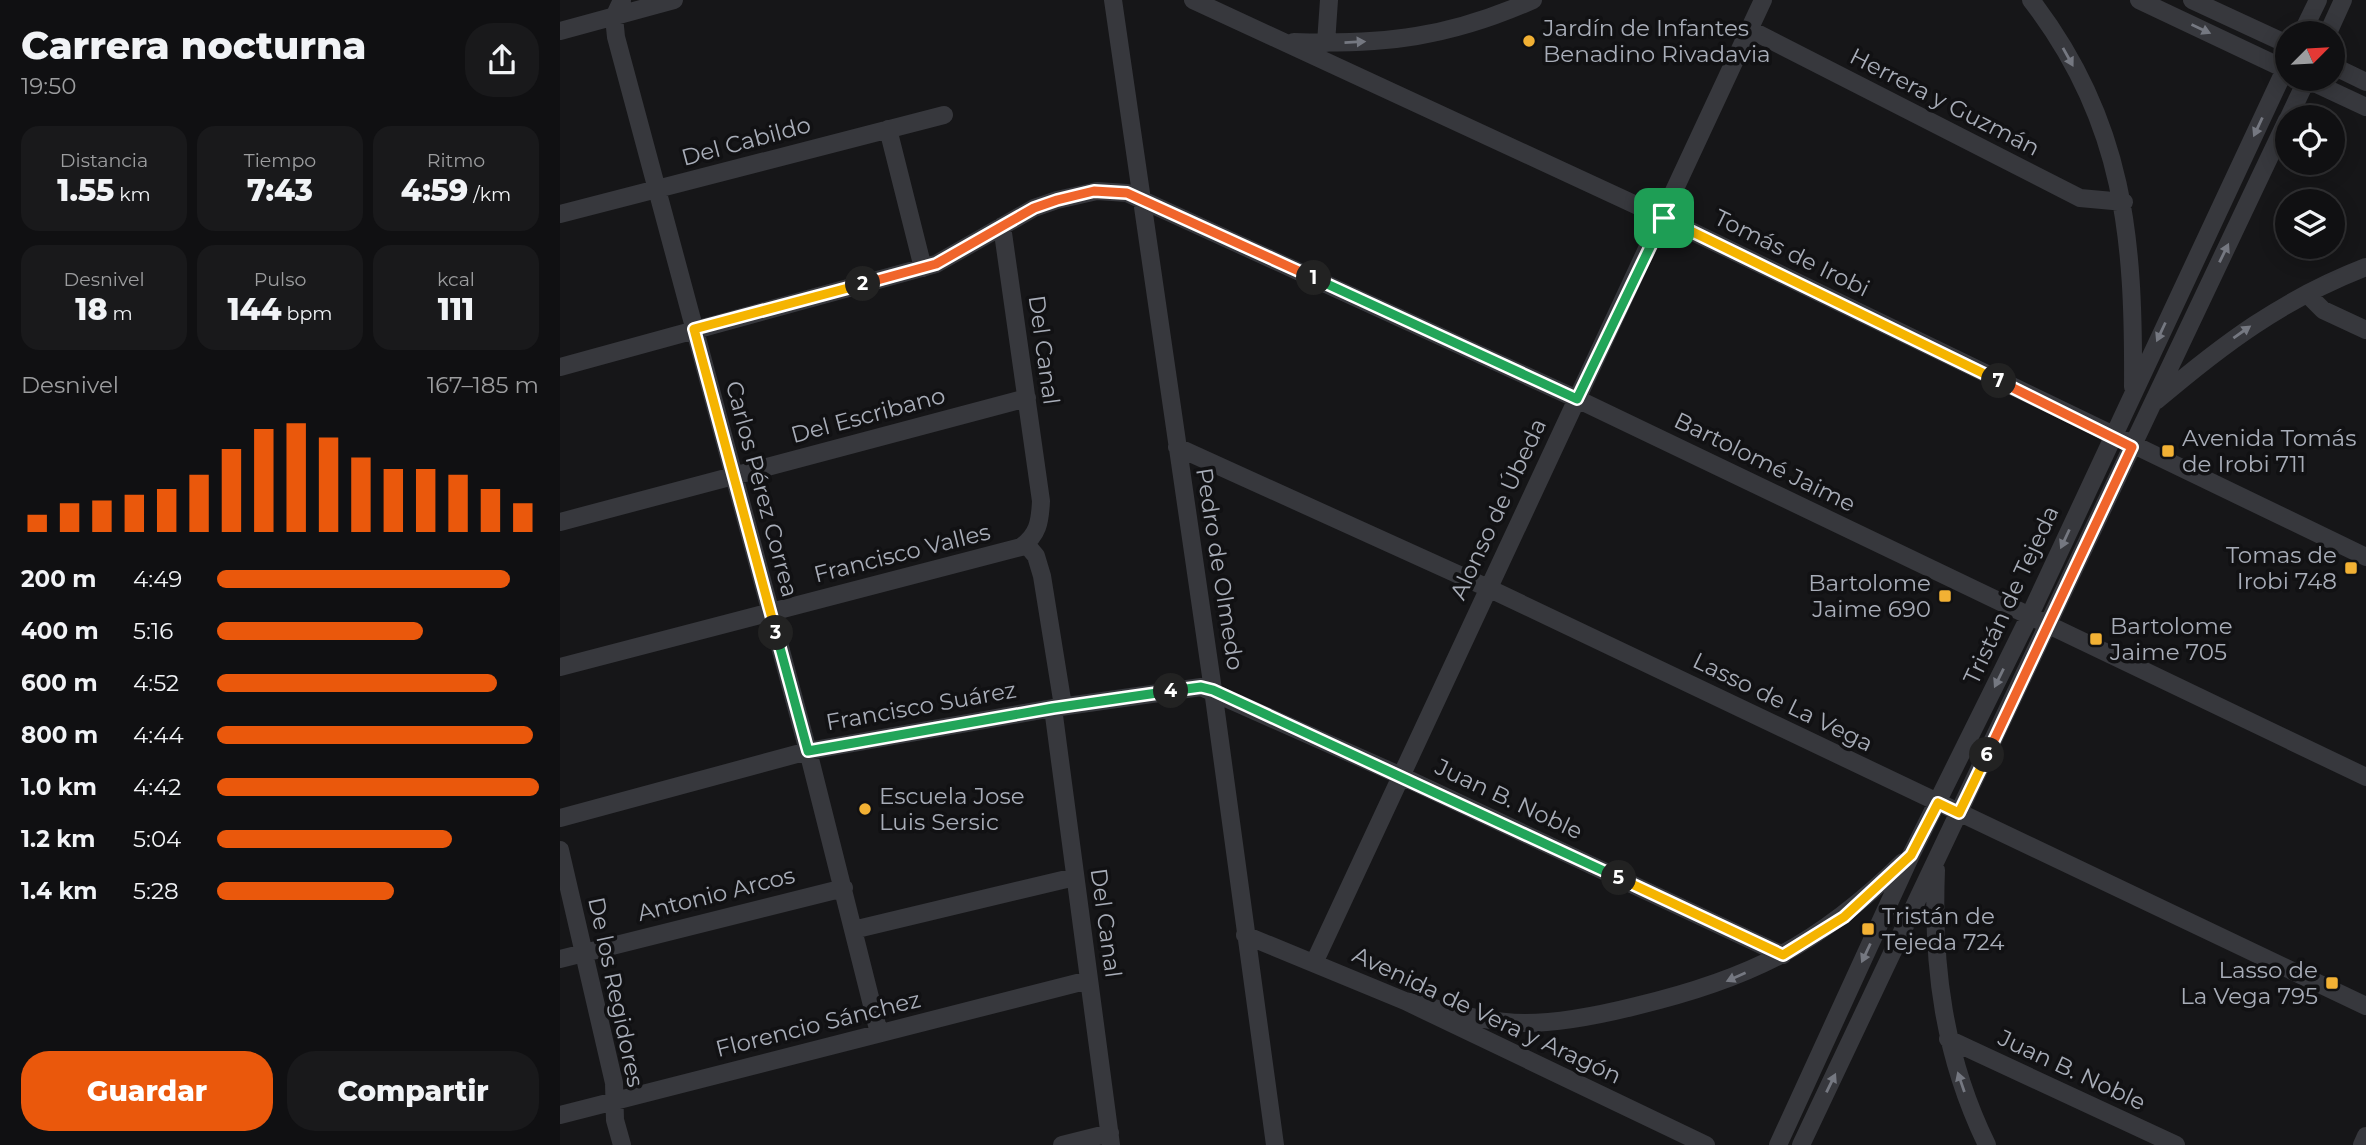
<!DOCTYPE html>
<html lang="es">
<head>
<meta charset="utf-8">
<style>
	:root { --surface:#101012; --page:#19191b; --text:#f1f3f6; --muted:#9c9d9f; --line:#303032; --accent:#ea580c }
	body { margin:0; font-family:Montserrat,sans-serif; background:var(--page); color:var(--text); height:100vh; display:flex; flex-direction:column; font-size:26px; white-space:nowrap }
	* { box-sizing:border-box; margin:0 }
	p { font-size:23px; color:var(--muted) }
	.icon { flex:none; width:38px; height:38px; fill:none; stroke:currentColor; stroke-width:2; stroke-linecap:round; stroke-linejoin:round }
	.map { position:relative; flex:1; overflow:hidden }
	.side { display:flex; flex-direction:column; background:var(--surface); width:560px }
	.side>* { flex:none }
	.needle { width:46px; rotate:66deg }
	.buttons { position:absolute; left:1715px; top:21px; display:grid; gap:14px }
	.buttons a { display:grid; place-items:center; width:70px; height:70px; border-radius:50%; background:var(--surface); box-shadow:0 4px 18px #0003,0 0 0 2px var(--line); font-size:35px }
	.pin { position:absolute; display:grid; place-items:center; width:60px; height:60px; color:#fff; margin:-30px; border-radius:14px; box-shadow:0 4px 10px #0006 }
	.km { position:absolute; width:35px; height:35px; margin:-18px; border-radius:50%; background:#222; color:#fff; font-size:19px; line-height:35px; text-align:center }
	.round { display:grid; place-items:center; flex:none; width:74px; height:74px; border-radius:28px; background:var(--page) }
	.head { display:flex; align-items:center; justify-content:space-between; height:119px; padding:0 21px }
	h1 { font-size:38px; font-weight:800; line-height:52px }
	.stats { display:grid; grid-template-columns:repeat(3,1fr); gap:10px; height:119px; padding:7px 21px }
	.stats div { display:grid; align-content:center; border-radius:18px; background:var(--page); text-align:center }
	.stats b { font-size:30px; font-weight:800 }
	.stats small { font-size:19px; font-weight:400 }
	.stats p { font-size:19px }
	.chart { height:196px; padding:14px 21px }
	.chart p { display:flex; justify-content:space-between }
	.chart svg { width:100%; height:126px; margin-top:7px; stroke:var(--accent); stroke-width:6 }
	.button { display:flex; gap:14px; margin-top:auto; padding:14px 21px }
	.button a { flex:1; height:80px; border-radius:28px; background:var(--accent); color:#fff; font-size:28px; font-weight:800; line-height:80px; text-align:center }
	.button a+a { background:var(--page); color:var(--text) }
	ul { padding:0 21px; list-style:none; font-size:23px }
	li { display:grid; grid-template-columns:112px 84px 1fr; align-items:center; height:52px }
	li i { height:18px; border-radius:9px; background:var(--accent) }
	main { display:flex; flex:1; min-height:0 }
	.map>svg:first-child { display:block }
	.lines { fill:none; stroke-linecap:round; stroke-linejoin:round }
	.minor { stroke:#37383d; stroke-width:18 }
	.oneway { fill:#757881 }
	.split-1-casing { stroke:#fff; stroke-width:14 }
	.split-2-casing { stroke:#fff; stroke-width:14 }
	.split-3-casing { stroke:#fff; stroke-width:14 }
	.split-4-casing { stroke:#fff; stroke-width:14 }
	.split-5-casing { stroke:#fff; stroke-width:14 }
	.split-6-casing { stroke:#fff; stroke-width:14 }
	.split-7-casing { stroke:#fff; stroke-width:14 }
	.split-8-casing { stroke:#fff; stroke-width:14 }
	.split-1 { stroke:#22a559; stroke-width:9 }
	.split-2 { stroke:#f0652b; stroke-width:9 }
	.split-3 { stroke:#f5b400; stroke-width:9 }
	.split-4 { stroke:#22a559; stroke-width:9 }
	.split-5 { stroke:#22a559; stroke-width:9 }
	.split-6 { stroke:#f5b400; stroke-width:9 }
	.split-7 { stroke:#f0652b; stroke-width:9 }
	.split-8 { stroke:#f5b400; stroke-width:9 }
	.poi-dot { fill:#f2b134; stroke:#111113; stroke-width:2.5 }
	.labels { text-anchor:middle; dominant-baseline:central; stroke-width:7; stroke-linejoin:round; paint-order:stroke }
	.poi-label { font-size:23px; fill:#a8adb8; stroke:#111113; text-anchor:start }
	.street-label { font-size:23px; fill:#a8adb8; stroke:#111113 }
</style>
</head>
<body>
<main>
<section class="side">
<div class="head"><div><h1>Carrera nocturna</h1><p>19:50</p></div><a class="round"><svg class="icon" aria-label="share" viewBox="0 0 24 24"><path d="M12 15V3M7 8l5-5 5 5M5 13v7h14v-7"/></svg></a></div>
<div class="stats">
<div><p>Distancia</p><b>1.55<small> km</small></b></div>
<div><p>Tiempo</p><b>7:43</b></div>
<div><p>Ritmo</p><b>4:59<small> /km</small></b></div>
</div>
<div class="stats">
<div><p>Desnivel</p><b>18<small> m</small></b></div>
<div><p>Pulso</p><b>144<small> bpm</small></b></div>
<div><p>kcal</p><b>111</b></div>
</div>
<div class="chart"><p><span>Desnivel</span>167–185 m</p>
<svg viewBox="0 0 160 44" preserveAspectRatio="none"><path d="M5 44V38M15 44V34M25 44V33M35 44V31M45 44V29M55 44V24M65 44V15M75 44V8M85 44V6M95 44V11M105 44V18M115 44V22M125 44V22M135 44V24M145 44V29M155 44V34"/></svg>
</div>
<ul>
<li><b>200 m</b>4:49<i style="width:91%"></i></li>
<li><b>400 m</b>5:16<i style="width:64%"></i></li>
<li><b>600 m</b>4:52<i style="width:87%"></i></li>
<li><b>800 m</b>4:44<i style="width:98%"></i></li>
<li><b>1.0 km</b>4:42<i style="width:100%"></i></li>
<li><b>1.2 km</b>5:04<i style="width:73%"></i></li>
<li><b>1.4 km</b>5:28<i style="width:55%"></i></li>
</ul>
<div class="button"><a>Guardar</a><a>Compartir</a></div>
</section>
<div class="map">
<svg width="1806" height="1145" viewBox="0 0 1806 1145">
	<rect width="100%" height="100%" fill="#161618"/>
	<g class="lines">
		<!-- minor -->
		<path class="minor" d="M62,0L54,17L56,37L248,751L319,1033
			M553,0L653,690L715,1145
			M633,0L1104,218L1806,557
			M1471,0C1565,122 1574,239 1573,387
			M1579,0L1727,70
			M1632,0L1727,44
			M1189,29L1520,198L1564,202
			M0,31L114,0
			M1742,33L1758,0
			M1768,33L1783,0
			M734,42C825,45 890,37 973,0
			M766,43L769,0
			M1773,66L1806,82
			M1746,79L1806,107
			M1729,117L1747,79
			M328,129L363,268
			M0,214L384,115
			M1747,294L1763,310L1806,330
			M0,367L376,264L474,208L497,200L537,191L567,193L1017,399L1806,777
			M1596,401C1663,344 1723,299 1806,267
			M617,447L928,588L1806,1006
			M0,522L467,398
			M466,544L476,556L482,576L503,706
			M0,667L461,547C478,535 480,522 481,501L442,226
			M493,708L551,1145
			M0,818L248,751L493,708L641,687L839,775L1223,955
			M0,850L54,1083L55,1120L62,1145
			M1376,870C1372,967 1384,1057 1427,1145
			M293,930L515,877
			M685,935L845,1001L1146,1145
			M0,959L284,888
			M754,963L1203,0
			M845,1001C884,1010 925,1023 965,1023C1002,1023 1040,1015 1076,1006C1190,979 1258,945 1343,862
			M1388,1039L1616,1145
			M0,1115L529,980
			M502,1145L550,1133
			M1218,1145L1351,855L1469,617L1727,65
			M1241,1145L1727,120
			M1802,1145L1806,1136"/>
	</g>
	<!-- one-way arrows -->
	<defs><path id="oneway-solid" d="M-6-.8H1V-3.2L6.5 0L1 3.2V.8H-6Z" transform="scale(1.75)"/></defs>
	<g class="oneway">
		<use href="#oneway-solid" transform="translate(1641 29) rotate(25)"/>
		<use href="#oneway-solid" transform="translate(795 42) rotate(-3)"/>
		<use href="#oneway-solid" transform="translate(1508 57) rotate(61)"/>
		<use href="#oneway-solid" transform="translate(1698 127) rotate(115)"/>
		<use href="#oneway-solid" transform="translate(1664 253) rotate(-64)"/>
		<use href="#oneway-solid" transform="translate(1601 332) rotate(115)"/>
		<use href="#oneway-solid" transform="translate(1682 332) rotate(-35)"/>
		<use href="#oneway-solid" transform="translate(1505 539) rotate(115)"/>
		<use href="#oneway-solid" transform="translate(1439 678) rotate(116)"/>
		<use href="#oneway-solid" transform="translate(1306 953) rotate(115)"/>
		<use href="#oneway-solid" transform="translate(1176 977) rotate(156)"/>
		<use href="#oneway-solid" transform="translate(1401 1082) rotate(-109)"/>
		<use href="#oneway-solid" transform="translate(1271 1083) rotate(-64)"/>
	</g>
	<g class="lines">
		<!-- split-1 casing -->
		<g class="split-1-casing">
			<path id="split-1" d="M754,278L1017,399L1104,218"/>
		</g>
		<!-- split-2 casing -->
		<g class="split-2-casing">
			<path id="split-2" d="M303,284L376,264L474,208L497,200L534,191L567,193L754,278"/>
		</g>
		<!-- split-3 casing -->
		<g class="split-3-casing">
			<path id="split-3" d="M216,633L134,329L303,284"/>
		</g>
		<!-- split-4 casing -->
		<g class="split-4-casing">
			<path id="split-4" d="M216,633L248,751L493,708L611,691"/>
		</g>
		<!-- split-5 casing -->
		<g class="split-5-casing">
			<path id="split-5" d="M611,691L641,687L653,690L1059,878"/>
		</g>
		<!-- split-6 casing -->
		<g class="split-6-casing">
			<path id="split-6" d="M1059,878L1223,955L1284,917L1351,855L1378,803L1399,813L1427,755"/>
		</g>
		<!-- split-7 casing -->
		<g class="split-7-casing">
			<path id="split-7" d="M1427,755L1572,447L1439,381"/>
		</g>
		<!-- split-8 casing -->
		<g class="split-8-casing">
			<path id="split-8" d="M1104,218L1439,381"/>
		</g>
		<!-- split-1 -->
		<use href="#split-1" class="split-1"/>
		<!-- split-2 -->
		<use href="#split-2" class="split-2"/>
		<!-- split-3 -->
		<use href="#split-3" class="split-3"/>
		<!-- split-4 -->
		<use href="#split-4" class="split-4"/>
		<!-- split-5 -->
		<use href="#split-5" class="split-5"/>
		<!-- split-6 -->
		<use href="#split-6" class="split-6"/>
		<!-- split-7 -->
		<use href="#split-7" class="split-7"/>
		<!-- split-8 -->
		<use href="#split-8" class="split-8"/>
	</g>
	<!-- markers -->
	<g class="poi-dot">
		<circle cx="969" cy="41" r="7"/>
		<rect x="1601" y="444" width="14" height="14" rx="3.5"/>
		<rect x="1784" y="561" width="14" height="14" rx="3.5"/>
		<rect x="1378" y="589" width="14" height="14" rx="3.5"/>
		<rect x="1529" y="632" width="14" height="14" rx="3.5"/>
		<circle cx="305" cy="809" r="7"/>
		<rect x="1301" y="922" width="14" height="14" rx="3.5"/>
		<rect x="1765" y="976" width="14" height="14" rx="3.5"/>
	</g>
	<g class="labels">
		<!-- poi labels -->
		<g class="poi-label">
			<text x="983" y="28">Jardín de Infantes<tspan x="983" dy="26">Benadino Rivadavia</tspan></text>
			<text x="1622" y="438">Avenida Tomás<tspan x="1622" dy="26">de Irobi 711</tspan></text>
			<text x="1777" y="555" text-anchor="end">Tomas de<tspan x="1777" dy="26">Irobi 748</tspan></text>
			<text x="1371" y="583" text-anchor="end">Bartolome<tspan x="1371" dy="26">Jaime 690</tspan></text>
			<text x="1550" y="626">Bartolome<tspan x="1550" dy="26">Jaime 705</tspan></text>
			<text x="319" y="796">Escuela Jose<tspan x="319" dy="26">Luis Sersic</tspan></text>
			<text x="1322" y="916">Tristán de<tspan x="1322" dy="26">Tejeda 724</tspan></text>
			<text x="1758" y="970" text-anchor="end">Lasso de<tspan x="1758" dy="26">La Vega 795</tspan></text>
		</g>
		<!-- street labels -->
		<g class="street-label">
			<text transform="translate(1385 102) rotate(27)">Herrera y Guzmán</text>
			<text transform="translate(186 141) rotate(-15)">Del Cabildo</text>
			<text transform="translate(1232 253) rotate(26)">Tomás de Irobi</text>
			<text transform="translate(484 350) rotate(82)">Del Canal</text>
			<text transform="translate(308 415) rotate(-15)">Del Escribano</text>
			<text transform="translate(1205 462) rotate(26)">Bartolomé Jaime</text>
			<text transform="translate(202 489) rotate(75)">Carlos Pérez Correa</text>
			<text transform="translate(938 509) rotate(-65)">Alonso de Úbeda</text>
			<text transform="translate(342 553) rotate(-14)">Francisco Valles</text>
			<text transform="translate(660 569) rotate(81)">Pedro de Olmedo</text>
			<text transform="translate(1451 595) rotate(-65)">Tristán de Tejeda</text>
			<text transform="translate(1223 702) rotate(26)">Lasso de La Vega</text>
			<text transform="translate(361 706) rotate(-10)">Francisco Suárez</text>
			<text transform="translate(949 799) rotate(25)">Juan B. Noble</text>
			<text transform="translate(156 894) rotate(-14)">Antonio Arcos</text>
			<text transform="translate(546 923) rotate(82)">Del Canal</text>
			<text transform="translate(56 992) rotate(78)">De los Regidores</text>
			<text transform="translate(927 1015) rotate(25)">Avenida de Vera y Aragón</text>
			<text transform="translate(258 1024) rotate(-14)">Florencio Sánchez</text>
			<text transform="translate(1512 1070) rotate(25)">Juan B. Noble</text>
		</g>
	</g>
</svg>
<div class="buttons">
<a><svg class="needle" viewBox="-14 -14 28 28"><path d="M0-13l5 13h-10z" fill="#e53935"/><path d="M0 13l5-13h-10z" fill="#9c9d9f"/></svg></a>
<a><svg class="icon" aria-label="locate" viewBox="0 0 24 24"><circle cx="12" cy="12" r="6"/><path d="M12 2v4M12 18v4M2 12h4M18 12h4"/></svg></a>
<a><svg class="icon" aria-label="layers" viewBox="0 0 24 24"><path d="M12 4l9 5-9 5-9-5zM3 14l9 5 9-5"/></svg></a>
</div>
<div class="pin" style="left:1104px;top:218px;background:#1e9e55"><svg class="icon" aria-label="arrive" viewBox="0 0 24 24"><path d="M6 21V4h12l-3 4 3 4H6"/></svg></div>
<b class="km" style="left:754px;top:278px">1</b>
<b class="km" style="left:303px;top:284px">2</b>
<b class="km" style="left:216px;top:633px">3</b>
<b class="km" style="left:611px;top:691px">4</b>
<b class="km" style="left:1059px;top:878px">5</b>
<b class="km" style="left:1427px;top:755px">6</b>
<b class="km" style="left:1439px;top:381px">7</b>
</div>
</main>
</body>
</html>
